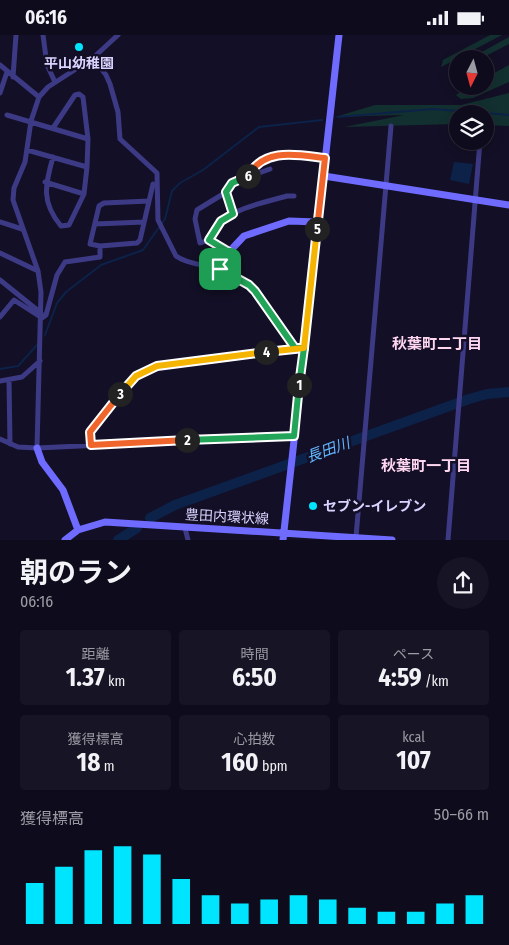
<!DOCTYPE html>
<html lang="ja">
<head>
<meta charset="utf-8">
<style>
	:root { --surface:#0e0b1c; --page:#171425; --text:#f1f3f6; --muted:#9b9ba3; --line:#2e2b3b; --accent:#00e5ff }
	body { margin:0; font-family:"Fira Sans Condensed","Noto Sans JP",sans-serif; background:var(--page); color:var(--text); height:100vh; display:flex; flex-direction:column; font-size:19px; white-space:nowrap }
	* { box-sizing:border-box; margin:0 }
	p { font-size:16px; color:var(--muted) }
	.icon { flex:none; width:28px; height:28px; fill:none; stroke:currentColor; stroke-width:2; stroke-linecap:round; stroke-linejoin:round }
	.map { position:relative; height:505px; overflow:hidden }
	.side { display:flex; flex-direction:column; background:var(--surface); flex:1 }
	.side>* { flex:none }
	.needle { width:32px; rotate:186deg }
	.controls { position:absolute; left:449px; top:15px; display:grid; gap:10px }
	.controls a { display:grid; place-items:center; width:45px; height:45px; border-radius:50%; background:var(--surface); box-shadow:0 2px 12px #0003,0 0 0 1px var(--line); font-size:25px }
	.pin { position:absolute; display:grid; place-items:center; width:42px; height:42px; color:#fff; margin:-21px; border-radius:10px; box-shadow:0 2px 8px #0006 }
	.km { position:absolute; width:25px; height:25px; margin:-12px; border-radius:50%; background:#222; color:#fff; font-size:14px; line-height:25px; text-align:center }
	.round { display:grid; place-items:center; flex:none; width:52px; height:52px; border-radius:26px; background:var(--page) }
	.summary { display:flex; align-items:center; justify-content:space-between; height:85px; padding:0 20px }
	h1 { font-size:28px; font-weight:700; line-height:38px }
	.stats { display:grid; grid-template-columns:repeat(3,1fr); gap:8px; height:85px; padding:5px 20px }
	.stats div { display:grid; align-content:center; border-radius:5px; background:var(--page); text-align:center }
	.stats b { font-size:25px; font-weight:700 }
	.stats small { font-size:14px; font-weight:400 }
	.stats p { font-size:14px }
	.chart { height:140px; padding:10px 20px }
	.chart p { display:flex; justify-content:space-between }
	.chart svg { width:100%; height:90px; margin-top:5px; stroke:var(--accent); stroke-width:6 }
	.status { display:flex; justify-content:space-between; align-items:center; height:35px; padding:0 25px; background:var(--surface); direction:ltr }
	.status svg { height:14px; fill:currentColor }
	.map>svg:first-child { display:block }
	.green { fill:#12302f }
	.water { fill:#0c2248 }
	.lines { fill:none; stroke-linecap:round; stroke-linejoin:round }
	.stream { stroke:#0c2248; stroke-width:2 }
	.river { stroke:#0c2248; stroke-width:10 }
	.street { stroke:#3d3a85; stroke-width:5 }
	.secondary { stroke:#6f6bff; stroke-width:7 }
	.split-1-casing { stroke:#fff; stroke-width:10 }
	.split-2-casing { stroke:#fff; stroke-width:10 }
	.split-3-casing { stroke:#fff; stroke-width:10 }
	.split-4-casing { stroke:#fff; stroke-width:10 }
	.split-5-casing { stroke:#fff; stroke-width:10 }
	.split-6-casing { stroke:#fff; stroke-width:10 }
	.split-7-casing { stroke:#fff; stroke-width:10 }
	.split-1 { stroke:#22a559; stroke-width:6 }
	.split-2 { stroke:#22a559; stroke-width:6 }
	.split-3 { stroke:#f0652b; stroke-width:6 }
	.split-4 { stroke:#f5b400; stroke-width:6 }
	.split-5 { stroke:#f5b400; stroke-width:6 }
	.split-6 { stroke:#f0652b; stroke-width:6 }
	.split-7 { stroke:#22a559; stroke-width:6 }
	.poi-dot { fill:#00e5ff; stroke:#130f26; stroke-width:2 }
	.labels { text-anchor:middle; dominant-baseline:central; stroke-width:5; stroke-linejoin:round; paint-order:stroke }
	.poi-label { font-size:14px; font-weight:bold; fill:#d9d4ff; stroke:#130f26 }
	.street-label { font-size:14px; fill:#d9d4ff; stroke:#130f26 }
	.neighbourhood-label { font-size:15px; font-weight:bold; fill:#ffd6f0; stroke:#130f26 }
	.water-label { font-size:15px; font-style:italic; fill:#62b6ff; stroke:#130f26 }
</style>
</head>
<body>
<div class="status"><b>06:16</b><svg viewBox="0 0 49 12"><path d="M0 12V9h3v3zM5 12V6h3v6zM10 12V3h3v9zM15 12V0h3v12zM26 1h20v11H26zM47 4h2v5h-2z"/></svg></div>
<div class="map">
<svg width="509" height="505" viewBox="0 0 509 505">
	<rect width="100%" height="100%" fill="#130f26"/>
	<!-- green -->
	<path class="green" d="M490,0H502L441,32L443,25Z
		M509,2V9L480,24H469Z
		M509,30V47L473,63L461,64L456,60L469,51H485V43Z
		M509,58V91L485,90V79H458L457,89L344,92L404,80L335,82L375,70H461Z"/>
	<!-- water -->
	<path class="water" d="M454,127L473,129L469,149L450,145Z"/>
	<g class="lines">
		<!-- stream -->
		<path class="stream" d="M338,82L433,74L509,80
			M45,300L57,268L66,257L101,230L143,215L165,184L172,156L180,148L203,135L259,92L322,85
			M0,334L18,331L37,310"/>
		<!-- river -->
		<path class="river" d="M150,483L175,470L469,364L487,359L509,357
			M118,505L137,493"/>
		<!-- street -->
		<path class="street" d="M43,0L47,30L55,47
			M93,23L106,40L110,49L118,77L120,104L157,138L158,185L176,221C188,230 206,229 220,235C252,248 280,282 295,313
			M0,30L39,62
			M13,42L16,0
			M0,58L7,37
			M7,80L88,104L87,132L27,115
			M53,93L75,60L79,59L83,62L88,104
			M53,122C45,150 41,167 61,191L69,190L84,159L87,132
			M247,142C264,112 297,120 325,123
			M45,147L84,159
			M227,157L233,179
			M0,187L22,194
			M95,189L144,187
			M209,205C220,174 260,169 287,161H294
			M100,211L137,208L140,205L153,149
			M229,217L209,205L200,208L195,184L197,175L228,156L232,148L270,134
			M0,218L38,236
			M0,245L41,278
			M0,282L14,265L42,283
			M42,283L46,280L57,240L65,227L100,222V211L90,209L99,171L104,168L149,166
			M9,345L10,409
			M0,346L22,342L40,326
			M0,404L18,412L37,413L294,401
			M91,410L90,397C119,362 126,336 175,329L304,313
			M37,413L41,257L38,236L13,165L14,153L25,127L31,86L39,62L48,52L93,23L118,0
			M185,493L188,505
			M356,502L391,91
			M448,505L480,106"/>
		<!-- secondary -->
		<path class="secondary" d="M324,141L509,170
			M220,234L229,217L244,201L289,186L318,187
			M37,413L42,427L63,455L78,495
			M65,505L78,495L105,487L392,505
			M283,505L339,0"/>
	</g>
	<g class="lines">
		<!-- split-1 casing -->
		<g class="split-1-casing">
			<path id="split-1" d="M220,234L249,250L255,256L295,313H304L299,350"/>
		</g>
		<!-- split-2 casing -->
		<g class="split-2-casing">
			<path id="split-2" d="M187,405L294,401L299,350"/>
		</g>
		<!-- split-3 casing -->
		<g class="split-3-casing">
			<path id="split-3" d="M120,359L90,397L91,410L187,405"/>
		</g>
		<!-- split-4 casing -->
		<g class="split-4-casing">
			<path id="split-4" d="M120,359L136,341L157,331L266,317"/>
		</g>
		<!-- split-5 casing -->
		<g class="split-5-casing">
			<path id="split-5" d="M266,317L304,313L317,194"/>
		</g>
		<!-- split-6 casing -->
		<g class="split-6-casing">
			<path id="split-6" d="M248,141C264,112 298,120 325,123L317,194"/>
		</g>
		<!-- split-7 casing -->
		<g class="split-7-casing">
			<path id="split-7" d="M220,234L229,217L209,205L221,186L233,179L226,157L232,148L248,141"/>
		</g>
		<!-- split-1 -->
		<use href="#split-1" class="split-1"/>
		<!-- split-2 -->
		<use href="#split-2" class="split-2"/>
		<!-- split-3 -->
		<use href="#split-3" class="split-3"/>
		<!-- split-4 -->
		<use href="#split-4" class="split-4"/>
		<!-- split-5 -->
		<use href="#split-5" class="split-5"/>
		<!-- split-6 -->
		<use href="#split-6" class="split-6"/>
		<!-- split-7 -->
		<use href="#split-7" class="split-7"/>
	</g>
	<!-- markers -->
	<g class="poi-dot">
		<circle cx="79" cy="12" r="5"/>
		<circle cx="313" cy="471" r="5"/>
	</g>
	<g class="labels">
		<!-- poi labels -->
		<g class="poi-label">
			<text x="79" y="28">平山幼稚園</text>
			<text x="323" y="471" text-anchor="start">セブン-イレブン</text>
		</g>
		<!-- street labels -->
		<g class="street-label">
			<text transform="translate(227 482) rotate(3)">豊田内環状線</text>
		</g>
		<!-- neighbourhood labels -->
		<g class="neighbourhood-label">
			<text x="437" y="309">秋葉町二丁目</text>
			<text x="426" y="431">秋葉町一丁目</text>
		</g>
		<!-- water labels -->
		<g class="water-label">
			<text transform="translate(328 415) rotate(-20)">長田川</text>
		</g>
	</g>
</svg>
<div class="controls">
<a><svg class="needle" viewBox="-14 -14 28 28"><path d="M0-13l5 13h-10z" fill="#e53935"/><path d="M0 13l5-13h-10z" fill="#9b9ba3"/></svg></a>
<a><svg class="icon" aria-label="layers" viewBox="0 0 24 24"><path d="M12 4l9 5-9 5-9-5zM3 14l9 5 9-5"/></svg></a>
</div>
<div class="pin" style="left:220px;top:234px;background:#1e9e55"><svg class="icon" aria-label="arrive" viewBox="0 0 24 24"><path d="M6 21V4h12l-3 4 3 4H6"/></svg></div>
<b class="km" style="left:299px;top:350px">1</b>
<b class="km" style="left:187px;top:405px">2</b>
<b class="km" style="left:120px;top:359px">3</b>
<b class="km" style="left:266px;top:317px">4</b>
<b class="km" style="left:317px;top:194px">5</b>
<b class="km" style="left:248px;top:141px">6</b>
</div>
<section class="side">
<div class="summary"><div><h1>朝のラン</h1><p>06:16</p></div><a class="round"><svg class="icon" aria-label="share" viewBox="0 0 24 24"><path d="M12 15V3M7 8l5-5 5 5M5 13v7h14v-7"/></svg></a></div>
<div class="stats">
<div><p>距離</p><b>1.37<small> km</small></b></div>
<div><p>時間</p><b>6:50</b></div>
<div><p>ペース</p><b>4:59<small> /km</small></b></div>
</div>
<div class="stats">
<div><p>獲得標高</p><b>18<small> m</small></b></div>
<div><p>心拍数</p><b>160<small> bpm</small></b></div>
<div><p>kcal</p><b>107</b></div>
</div>
<div class="chart"><p><span>獲得標高</span>50–66 m</p>
<svg viewBox="0 0 160 44" preserveAspectRatio="none"><path d="M5 44V24M15 44V16M25 44V8M35 44V6M45 44V10M55 44V22M65 44V30M75 44V34M85 44V32M95 44V30M105 44V32M115 44V36M125 44V38M135 44V38M145 44V34M155 44V30"/></svg>
</div>
</section>
</body>
</html>
